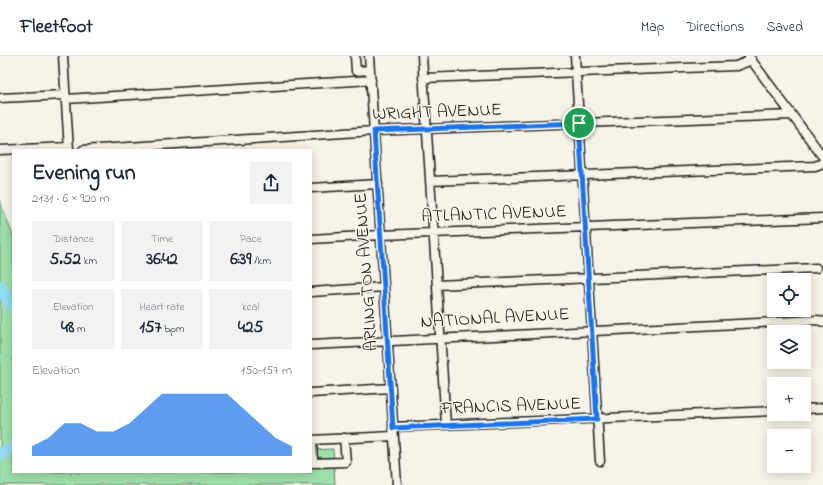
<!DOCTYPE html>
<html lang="en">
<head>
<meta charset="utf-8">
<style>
	:root { --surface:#fff; --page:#f2f2f3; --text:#1f2937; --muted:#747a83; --line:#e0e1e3; --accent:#1a73e8 }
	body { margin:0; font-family:"Indie Flower",sans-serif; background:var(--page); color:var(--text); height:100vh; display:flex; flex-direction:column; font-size:15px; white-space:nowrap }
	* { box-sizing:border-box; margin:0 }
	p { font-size:13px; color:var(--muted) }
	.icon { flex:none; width:22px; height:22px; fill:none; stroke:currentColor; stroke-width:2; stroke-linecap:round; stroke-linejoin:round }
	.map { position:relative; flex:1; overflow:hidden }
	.panel { position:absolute; left:12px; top:93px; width:300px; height:324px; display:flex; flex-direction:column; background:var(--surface); border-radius:0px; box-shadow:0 2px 10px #0003 }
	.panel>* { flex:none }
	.controls { position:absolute; left:767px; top:217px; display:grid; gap:8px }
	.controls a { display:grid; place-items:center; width:44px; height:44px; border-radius:0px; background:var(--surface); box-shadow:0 2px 10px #0003; font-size:20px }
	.pin { position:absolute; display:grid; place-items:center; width:34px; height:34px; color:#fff; margin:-17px; border:2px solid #fff; border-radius:50%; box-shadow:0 1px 4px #0007 }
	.round { display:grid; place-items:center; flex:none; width:42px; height:42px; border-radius:0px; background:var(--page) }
	.overview { display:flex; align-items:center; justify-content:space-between; height:68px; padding:0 20px }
	h1 { font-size:22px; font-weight:700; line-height:30px }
	.stats { display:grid; grid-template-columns:repeat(3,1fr); gap:6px; height:68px; padding:4px 20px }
	.stats div { display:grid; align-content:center; border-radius:0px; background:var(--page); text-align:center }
	.stats b { font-size:17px; font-weight:700 }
	.stats small { font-size:11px; font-weight:400 }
	.stats p { font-size:11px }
	.chart { height:112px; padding:8px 20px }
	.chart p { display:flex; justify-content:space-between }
	.chart svg { width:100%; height:72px; margin-top:4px; fill:var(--accent); opacity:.7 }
	header { display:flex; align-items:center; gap:24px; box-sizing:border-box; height:56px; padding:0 20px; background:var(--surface); border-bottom:1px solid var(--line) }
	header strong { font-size:19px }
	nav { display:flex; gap:22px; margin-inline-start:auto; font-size:14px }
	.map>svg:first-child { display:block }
	.green { fill:#9ee0ab; stroke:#5d7e64 }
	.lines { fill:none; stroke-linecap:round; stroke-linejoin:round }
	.river { stroke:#92dcf2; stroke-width:13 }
	.minor-casing { stroke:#1c1c1c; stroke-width:11 }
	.minor { stroke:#f7f3e8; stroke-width:8 }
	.route-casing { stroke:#fff; stroke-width:8 }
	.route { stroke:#1a73e8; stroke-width:5 }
	.labels { text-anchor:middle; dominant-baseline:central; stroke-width:3; stroke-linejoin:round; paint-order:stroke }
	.street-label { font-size:18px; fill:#1c1c1c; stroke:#f7f3e8 }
</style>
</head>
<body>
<header>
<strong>Fleetfoot</strong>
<nav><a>Map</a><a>Directions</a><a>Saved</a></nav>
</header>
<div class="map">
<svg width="823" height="429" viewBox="0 0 823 429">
	<rect width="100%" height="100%" fill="#f7f3e8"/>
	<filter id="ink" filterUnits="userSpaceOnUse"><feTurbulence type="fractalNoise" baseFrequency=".025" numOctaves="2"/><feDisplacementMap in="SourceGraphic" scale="8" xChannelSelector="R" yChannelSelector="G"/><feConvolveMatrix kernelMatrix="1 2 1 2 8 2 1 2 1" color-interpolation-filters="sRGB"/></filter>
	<g filter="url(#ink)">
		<!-- green -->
		<path class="green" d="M0,145L13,180V416H311V394L333,393L335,429H0Z"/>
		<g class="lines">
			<!-- river -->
			<path class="river" d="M0,231L13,251
				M0,398L13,392"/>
			<!-- minor casing -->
			<g class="minor-casing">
				<path id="minor" d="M63,0L69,94
					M355,0L356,15L370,14
					M369,0L397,429
					M422,0L446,369
					M575,0L600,405
					M749,1L823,101
					M423,22L736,10L752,4
					M0,42L65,39
					M66,43L371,24
					M0,94L69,91
					M83,94L374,75L792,59
					M430,125L815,110L823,107
					M311,132L378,128
					M311,183L381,179L823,162
					M437,229L816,212
					M311,236L384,231
					M311,289L818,264L823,266
					M311,337L391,332
					M804,353L823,352
					M393,371L774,355
					M311,384L394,380
					M312,384L313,407L346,406L344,382"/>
			</g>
			<!-- minor -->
			<use href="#minor" class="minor"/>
		</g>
	</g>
	<g class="lines" filter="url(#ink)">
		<!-- route casing -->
		<g class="route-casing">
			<path id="route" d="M579,67L597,363L393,372L374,75Z"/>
		</g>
		<!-- route -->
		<use href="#route" class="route"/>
	</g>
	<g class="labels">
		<!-- street labels -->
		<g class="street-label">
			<text transform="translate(437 57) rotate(-2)">WRIGHT AVENUE</text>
			<text transform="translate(494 159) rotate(-2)">ATLANTIC AVENUE</text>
			<text transform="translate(367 216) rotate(-94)">ARLINGTON AVENUE</text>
			<text transform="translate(495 263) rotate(-3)">NATIONAL AVENUE</text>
			<text transform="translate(511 351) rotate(-2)">FRANCIS AVENUE</text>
		</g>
	</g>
</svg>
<div class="controls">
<a><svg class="icon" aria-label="locate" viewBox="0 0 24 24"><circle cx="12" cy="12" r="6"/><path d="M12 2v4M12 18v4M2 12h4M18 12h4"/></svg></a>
<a><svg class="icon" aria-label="layers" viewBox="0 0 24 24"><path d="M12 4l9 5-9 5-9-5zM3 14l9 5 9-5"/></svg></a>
<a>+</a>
<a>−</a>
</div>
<div class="pin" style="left:579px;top:67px;background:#1e9e55"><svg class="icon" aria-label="arrive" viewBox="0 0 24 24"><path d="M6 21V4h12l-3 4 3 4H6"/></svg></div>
<section class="panel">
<div class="overview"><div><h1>Evening run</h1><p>21:31 · 6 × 920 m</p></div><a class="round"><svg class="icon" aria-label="share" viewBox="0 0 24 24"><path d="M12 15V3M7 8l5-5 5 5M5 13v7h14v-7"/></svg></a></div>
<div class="stats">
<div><p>Distance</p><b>5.52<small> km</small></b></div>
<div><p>Time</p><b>36:42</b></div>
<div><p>Pace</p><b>6:39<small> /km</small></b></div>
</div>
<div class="stats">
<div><p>Elevation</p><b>48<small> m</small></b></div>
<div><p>Heart rate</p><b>157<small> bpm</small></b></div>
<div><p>kcal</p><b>425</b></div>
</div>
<div class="chart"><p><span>Elevation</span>150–157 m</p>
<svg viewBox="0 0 160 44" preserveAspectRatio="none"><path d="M0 44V38L10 33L20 24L30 24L40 29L50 29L60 24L70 15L80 6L90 6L100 6L110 6L120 6L130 15L140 24L150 33L160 38V44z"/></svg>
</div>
</section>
</div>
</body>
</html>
